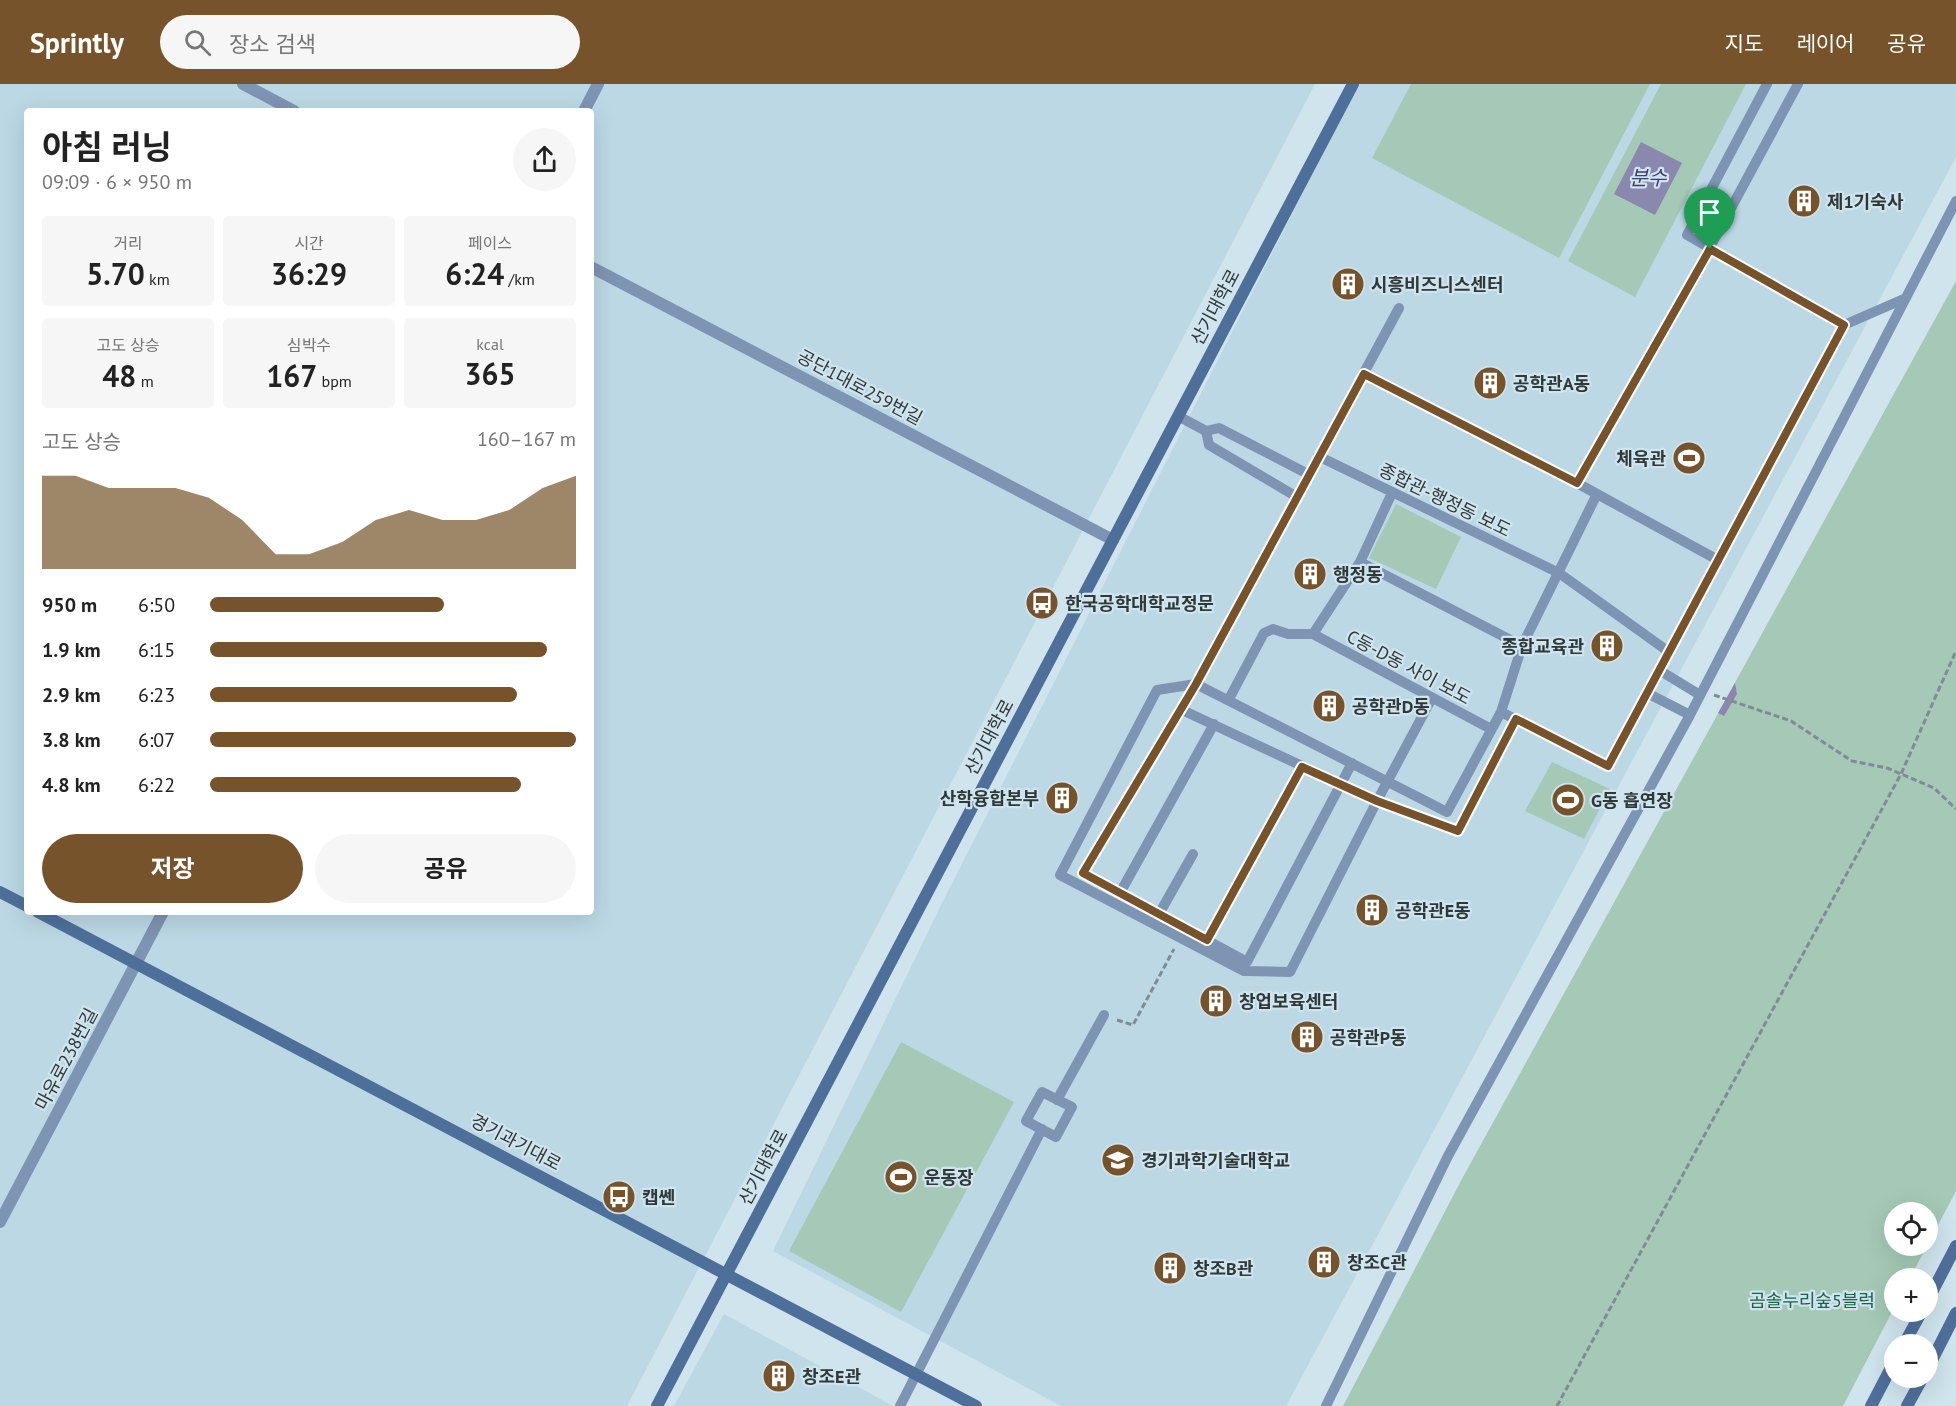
<!DOCTYPE html>
<html lang="ko">
<head>
<meta charset="utf-8">
<style>
	:root { --surface:#fff; --page:#f6f6f6; --text:#222; --muted:#767676; --accent:#76532b }
	body { margin:0; font-family:"PT Sans","Noto Sans KR",sans-serif; background:var(--page); color:var(--text); height:100vh; display:flex; flex-direction:column; font-size:22px; white-space:nowrap }
	* { box-sizing:border-box; margin:0 }
	p { font-size:20px; color:var(--muted) }
	.icon { flex:none; width:33px; height:33px; fill:none; stroke:currentColor; stroke-width:2; stroke-linecap:round; stroke-linejoin:round }
	.map { position:relative; flex:1; overflow:hidden }
	.side { position:absolute; left:24px; top:24px; width:570px; height:807px; display:flex; flex-direction:column; background:var(--surface); border-radius:6px; box-shadow:0 6px 24px #0002 }
	.side>* { flex:none }
	.buttons { position:absolute; left:1884px; top:1118px; display:grid; gap:12px }
	.buttons a { display:grid; place-items:center; width:54px; height:54px; border-radius:50%; background:var(--surface); box-shadow:0 6px 24px #0002; font-size:30px }
	.pin { position:absolute; display:grid; place-items:center; width:51px; height:51px; color:#fff; margin:-62px -26px; border-radius:50% 50% 50% 0; rotate:-45deg; box-shadow:0 0 6px #0007 }
	.pin .icon { rotate:45deg }
	.round { display:grid; place-items:center; flex:none; width:63px; height:63px; border-radius:32px; background:var(--page) }
	.headline { display:flex; align-items:center; justify-content:space-between; height:102px; padding:0 18px }
	h1 { font-size:33px; font-weight:700; line-height:45px }
	.metrics { display:grid; grid-template-columns:repeat(3,1fr); gap:9px; height:102px; padding:6px 18px }
	.metrics div { display:grid; align-content:center; border-radius:6px; background:var(--page); text-align:center }
	.metrics b { font-size:30px; font-weight:700 }
	.metrics small { font-size:16px; font-weight:400 }
	.metrics p { font-size:16px }
	.chart { height:168px; padding:12px 18px }
	.chart p { display:flex; justify-content:space-between }
	.chart svg { width:100%; height:108px; margin-top:6px; fill:var(--accent); opacity:.7 }
	.button { display:flex; gap:12px; margin-top:auto; padding:12px 18px }
	.button a { flex:1; height:69px; border-radius:36px; background:var(--accent); color:#fff; font-size:24px; font-weight:700; line-height:69px; text-align:center }
	.button a+a { background:var(--page); color:var(--text) }
	ul { padding:0 18px; list-style:none; font-size:20px }
	li { display:grid; grid-template-columns:96px 72px 1fr; align-items:center; height:45px }
	li i { height:15px; border-radius:8px; background:var(--accent) }
	header { display:flex; align-items:center; gap:36px; box-sizing:border-box; height:84px; padding:0 30px; background:var(--accent); color:#fff }
	header strong { font-size:28px }
	nav { display:flex; gap:33px; margin-inline-start:auto; font-size:21px }
	.search { width:420px; height:54px; background:var(--page); display:flex; align-items:center; gap:15px; box-sizing:border-box; padding:0 21px; border-radius:33px; color:var(--muted); font-size:22px }
	.map>svg:first-child { display:block }
	.built { fill:#bbd8e4; fill-rule:evenodd }
	.green { fill:#a5c9b6; fill-rule:evenodd }
	.water { fill:#8a88ae }
	.lines { fill:none; stroke-linecap:round; stroke-linejoin:round }
	.path { stroke:#7e8d93; stroke-width:3; stroke-dasharray:6 3; stroke-linecap:butt }
	.lane { stroke:#7e94b3; stroke-width:10 }
	.street { stroke:#7e94b3; stroke-width:12 }
	.secondary { stroke:#4f6f9b; stroke-width:12 }
	.route-casing { stroke:#fff; stroke-width:12 }
	.route { stroke:#76532b; stroke-width:8 }
	.labels { text-anchor:middle; dominant-baseline:central; stroke-width:4.5; stroke-linejoin:round; paint-order:stroke }
	.poi-label { font-size:18px; font-weight:bold; fill:#2f383b; stroke:#cfe4ed; text-anchor:start }
	.street-label { font-size:18px; fill:#2f383b; stroke:#cfe4ed }
	.park-label { font-size:18px; fill:#196346; stroke:#cfe4ed }
	.water-label { font-size:20px; font-style:italic; fill:#433c70; stroke:#cfe4ed }
</style>
</head>
<body>
<header>
<strong>Sprintly</strong>
<div class="search"><svg class="icon" aria-label="search" viewBox="0 0 24 24"><circle cx="10" cy="10" r="6"/><path d="M15 15l6 6"/></svg>장소 검색</div>
<nav><a>지도</a><a>레이어</a><a>공유</a></nav>
</header>
<div class="map">
<svg width="1956" height="1322" viewBox="0 0 1956 1322">
	<rect width="100%" height="100%" fill="#cfe4ed"/>
	<!-- built -->
	<path class="built" d="M0,0H1315L627,1322H0ZM27,27H591V828H27Z
		M1358,0H1956V73L1286,1322H1061L773,1167L942,819Z
		M724,1230L893,1322H674Z"/>
	<!-- green -->
	<path class="green" d="M1411,0H1650L1559,174L1372,74Z
		M1661,0H1746L1635,213L1568,177Z
		M1956,197V1107L1910,1194H1894V1224L1843,1322H1343L1463,1093ZM1894,1128H1928V1161H1894Z
		M1396,420L1461,453L1436,505L1369,474Z
		M1552,678L1610,705L1584,755L1525,727Z
		M901,958L1014,1018L901,1228L789,1167Z"/>
	<!-- water -->
	<path class="water" d="M1641,58L1682,79L1655,131L1614,110Z
		M1735,599L1737,610L1724,632L1718,629Z"/>
	<g class="lines">
		<!-- path -->
		<path class="path" d="M1714,611L1791,637L1852,677L1887,684L1934,704L1956,725
			M1117,936L1133,941L1174,865
			M1557,1322L1901,690L1956,567"/>
		<!-- lane -->
		<path class="lane" d="M1844,241L1906,214
			M1364,289L1577,399
			M1178,332L1206,347L1219,344L1308,390
			M1206,347L1209,361L1297,413
			M1318,372L1559,489L1669,568
			M1597,410L1718,476
			M1360,478L1392,409
			M1313,550L1491,645
			M1659,586L1700,611
			M1647,609L1690,631
			M1229,615L1264,549L1273,545L1288,550H1313L1360,478L1522,562
			M1180,625L1377,717L1432,614
			M1501,628L1522,562L1597,410L1577,399L1675,228L1798,0
			M1516,635L1458,747L1377,717L1290,888L1244,887L1060,791L1157,606L1196,600L1447,728L1501,628L1608,682L1844,241L1687,151L1767,0
			M1352,679L1247,878L1083,789L1196,600L1399,224
			M1120,809L1214,640
			M1159,830L1193,770
			M1207,856L1302,683
			M1042,1008L1072,1023L1056,1053L1026,1037Z
			M1057,1016L1104,931
			M900,1322L1042,1045
			M1326,1322L1448,1072L1690,631L1956,117"/>
		<!-- street -->
		<path class="street" d="M243,0L294,27
			M584,27L598,0
			M591,183L1113,456
			M0,1138L163,828"/>
		<!-- secondary -->
		<path class="secondary" d="M0,808L27,822
			M38,828L976,1322
			M1928,1216L1956,1162
			M1904,1260L1922,1227
			M1928,1284L1956,1229
			M657,1322L1353,0
			M1871,1322L1894,1278
			M1907,1322L1923,1293"/>
	</g>
	<g class="lines">
		<!-- route casing -->
		<g class="route-casing">
			<path id="route" d="M1710,165L1844,241L1608,682L1516,635L1458,747L1377,717L1302,683L1207,856L1083,789L1196,600L1364,290L1577,399Z"/>
		</g>
		<!-- route -->
		<use href="#route" class="route"/>
	</g>
	<!-- icons -->
	<defs>
		<g id="building-disc" transform="scale(1.725)"><circle r="9.5" fill="#76532b" stroke="#cfe4ed"/><path d="M-4-6H4V6H1V3H-1V6H-4ZM-2.5-4.3h1.7v1.8h-1.7ZM.8-4.3h1.7v1.8H.8ZM-2.5-1h1.7V.8h-1.7ZM.8-1h1.7V.8H.8Z" fill="#fff"/></g>
		<g id="stadium-disc" transform="scale(1.725)"><circle r="9.5" fill="#76532b" stroke="#cfe4ed"/><path d="M0-5a6.5 5 0 1 0 0 10a6.5 5 0 1 0 0-10ZM-3.5-1.8h7v3.6h-7Z" fill="#fff"/></g>
		<g id="bus-disc" transform="scale(1.725)"><circle r="9.5" fill="#76532b" stroke="#cfe4ed"/><path d="M-5-6H5V4H4V6H2V4H-2V6H-4V4H-5ZM-3.5-4V0h7V-4ZM-3.5 1.2v1.5H-2V1.2ZM2 1.2v1.5H3.5V1.2Z" fill="#fff"/></g>
		<g id="university-disc" transform="scale(1.725)"><circle r="9.5" fill="#76532b" stroke="#cfe4ed"/><path d="M0-5L7-2L0 1L-7-2ZM-4 1L0 2.5L4 1V4Q0 6-4 4Z" fill="#fff"/></g>
	</defs>
	<g fill-rule="evenodd">
		<use href="#building-disc" x="1804" y="117"/>
		<use href="#building-disc" x="1348" y="200"/>
		<use href="#building-disc" x="1490" y="299"/>
		<use href="#stadium-disc" x="1689" y="374"/>
		<use href="#building-disc" x="1310" y="490"/>
		<use href="#bus-disc" x="1042" y="519"/>
		<use href="#building-disc" x="1607" y="562"/>
		<use href="#building-disc" x="1329" y="622"/>
		<use href="#building-disc" x="1062" y="714"/>
		<use href="#stadium-disc" x="1568" y="716"/>
		<use href="#building-disc" x="1372" y="826"/>
		<use href="#building-disc" x="1216" y="917"/>
		<use href="#building-disc" x="1307" y="953"/>
		<use href="#university-disc" x="1118" y="1076"/>
		<use href="#stadium-disc" x="901" y="1093"/>
		<use href="#bus-disc" x="619" y="1113"/>
		<use href="#building-disc" x="1324" y="1178"/>
		<use href="#building-disc" x="1170" y="1184"/>
		<use href="#building-disc" x="779" y="1292"/>
	</g>
	<g class="labels">
		<!-- poi labels -->
		<g class="poi-label">
			<text x="1827" y="117">제1기숙사</text>
			<text x="1371" y="200">시흥비즈니스센터</text>
			<text x="1513" y="299">공학관A동</text>
			<text x="1666" y="374" text-anchor="end">체육관</text>
			<text x="1333" y="490">행정동</text>
			<text x="1065" y="519">한국공학대학교정문</text>
			<text x="1584" y="562" text-anchor="end">종합교육관</text>
			<text x="1352" y="622">공학관D동</text>
			<text x="1039" y="714" text-anchor="end">산학융합본부</text>
			<text x="1591" y="716">G동 흡연장</text>
			<text x="1395" y="826">공학관E동</text>
			<text x="1239" y="917">창업보육센터</text>
			<text x="1330" y="953">공학관P동</text>
			<text x="1141" y="1076">경기과학기술대학교</text>
			<text x="924" y="1093">운동장</text>
			<text x="642" y="1113">캡쎈</text>
			<text x="1347" y="1178">창조C관</text>
			<text x="1193" y="1184">창조B관</text>
			<text x="802" y="1292">창조E관</text>
		</g>
		<!-- street labels -->
		<g class="street-label">
			<text transform="translate(1215 223) rotate(-62)">산기대학로</text>
			<text transform="translate(860 303) rotate(28)">공단1대로259번길</text>
			<text transform="translate(1445 416) rotate(26)">종합관-행정동 보도</text>
			<text transform="translate(1409 583) rotate(28)">C동-D동 사이 보도</text>
			<text transform="translate(989 653) rotate(-62)">산기대학로</text>
			<text transform="translate(66 975) rotate(-62)">마유로238번길</text>
			<text transform="translate(516 1058) rotate(28)">경기과기대로</text>
			<text transform="translate(763 1083) rotate(-62)">산기대학로</text>
		</g>
		<!-- park labels -->
		<g class="park-label">
			<text x="1812" y="1216">곰솔누리숲5블럭</text>
		</g>
		<!-- water labels -->
		<g class="water-label">
			<text x="1648" y="94">분수</text>
		</g>
	</g>
</svg>
<div class="buttons">
<a><svg class="icon" aria-label="locate" viewBox="0 0 24 24"><circle cx="12" cy="12" r="6"/><path d="M12 2v4M12 18v4M2 12h4M18 12h4"/></svg></a>
<a>+</a>
<a>−</a>
</div>
<div class="pin" style="left:1710px;top:165px;background:#1e9e55"><svg class="icon" aria-label="arrive" viewBox="0 0 24 24"><path d="M6 21V4h12l-3 4 3 4H6"/></svg></div>
<section class="side">
<div class="headline"><div><h1>아침 러닝</h1><p>09:09 · 6 × 950 m</p></div><a class="round"><svg class="icon" aria-label="share" viewBox="0 0 24 24"><path d="M12 15V3M7 8l5-5 5 5M5 13v7h14v-7"/></svg></a></div>
<div class="metrics">
<div><p>거리</p><b>5.70<small> km</small></b></div>
<div><p>시간</p><b>36:29</b></div>
<div><p>페이스</p><b>6:24<small> /km</small></b></div>
</div>
<div class="metrics">
<div><p>고도 상승</p><b>48<small> m</small></b></div>
<div><p>심박수</p><b>167<small> bpm</small></b></div>
<div><p>kcal</p><b>365</b></div>
</div>
<div class="chart"><p><span>고도 상승</span>160–167 m</p>
<svg viewBox="0 0 160 44" preserveAspectRatio="none"><path d="M0 44V6L10 6L20 11L30 11L40 11L50 15L60 24L70 38L80 38L90 33L100 24L110 20L120 24L130 24L140 20L150 11L160 6V44z"/></svg>
</div>
<ul>
<li><b>950 m</b>6:50<i style="width:64%"></i></li>
<li><b>1.9 km</b>6:15<i style="width:92%"></i></li>
<li><b>2.9 km</b>6:23<i style="width:84%"></i></li>
<li><b>3.8 km</b>6:07<i style="width:100%"></i></li>
<li><b>4.8 km</b>6:22<i style="width:85%"></i></li>
</ul>
<div class="button"><a>저장</a><a>공유</a></div>
</section>
</div>
</body>
</html>
